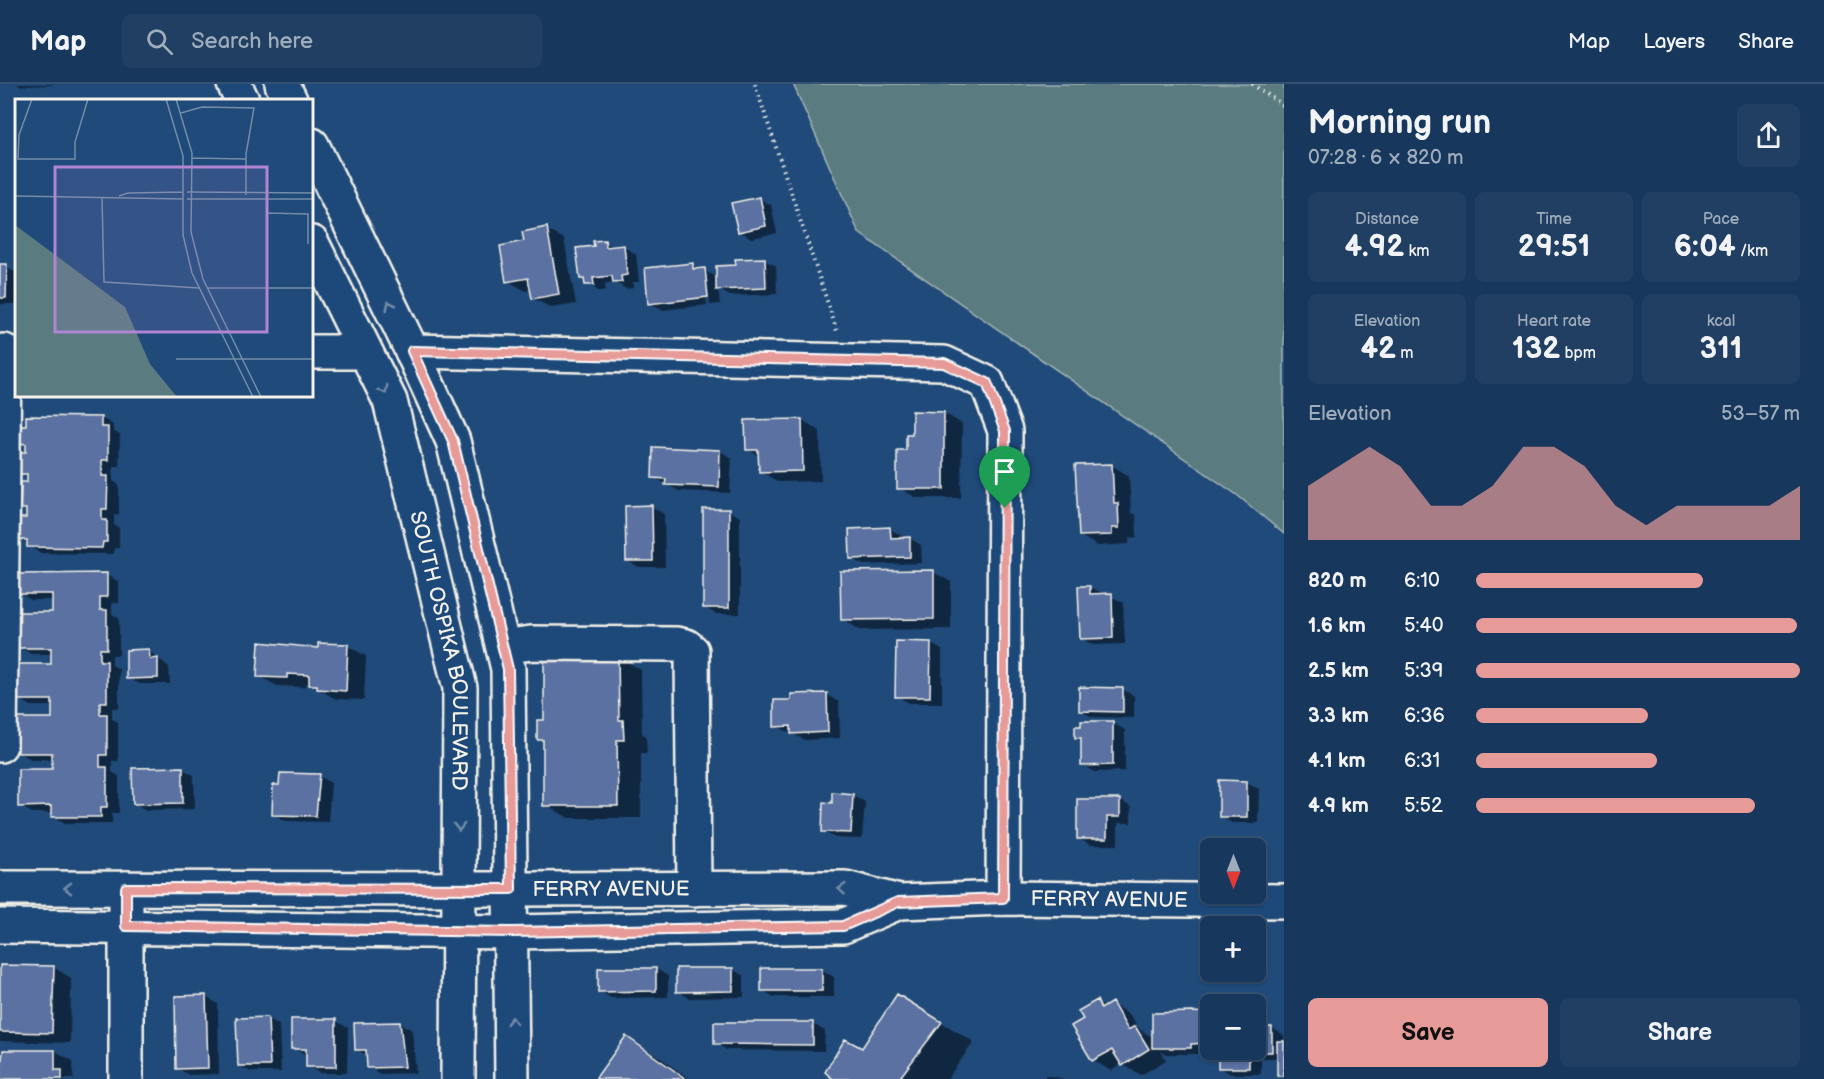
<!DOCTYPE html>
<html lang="en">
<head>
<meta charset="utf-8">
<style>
	:root { --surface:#17385c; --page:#203f62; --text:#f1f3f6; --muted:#9eacbb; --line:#365272; --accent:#e69b98 }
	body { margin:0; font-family:"Balsamiq Sans",sans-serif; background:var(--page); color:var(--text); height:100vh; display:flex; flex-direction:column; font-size:22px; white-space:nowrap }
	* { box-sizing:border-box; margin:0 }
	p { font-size:20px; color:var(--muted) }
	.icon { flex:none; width:33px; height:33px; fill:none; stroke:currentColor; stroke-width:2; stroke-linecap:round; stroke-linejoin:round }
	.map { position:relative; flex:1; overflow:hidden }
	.side { display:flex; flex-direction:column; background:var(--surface); width:540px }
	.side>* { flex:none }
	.needle { width:39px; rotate:180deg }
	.tools { position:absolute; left:1200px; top:754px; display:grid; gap:12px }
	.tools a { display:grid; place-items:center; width:66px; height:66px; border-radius:9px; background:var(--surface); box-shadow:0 2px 4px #0004,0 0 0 2px var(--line); font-size:30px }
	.pin { position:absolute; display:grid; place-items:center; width:51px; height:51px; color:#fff; margin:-62px -26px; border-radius:50% 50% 50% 0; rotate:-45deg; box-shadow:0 0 6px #0007 }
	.pin .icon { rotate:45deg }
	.round { display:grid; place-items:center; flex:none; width:63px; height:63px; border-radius:9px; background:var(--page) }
	.head { display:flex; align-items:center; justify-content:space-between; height:102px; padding:0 24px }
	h1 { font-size:33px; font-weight:800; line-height:45px }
	.figures { display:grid; grid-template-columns:repeat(3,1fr); gap:9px; height:102px; padding:6px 24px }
	.figures div { display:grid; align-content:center; border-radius:9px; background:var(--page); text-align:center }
	.figures b { font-size:30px; font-weight:800 }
	.figures small { font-size:16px; font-weight:400 }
	.figures p { font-size:16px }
	.chart { height:168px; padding:12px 24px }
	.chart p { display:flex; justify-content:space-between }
	.chart svg { width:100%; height:108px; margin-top:6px; fill:var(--accent); opacity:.7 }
	.primary-button { display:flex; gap:12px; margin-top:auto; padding:12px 24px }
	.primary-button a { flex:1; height:69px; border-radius:9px; background:var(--accent); color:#111; font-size:24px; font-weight:800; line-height:69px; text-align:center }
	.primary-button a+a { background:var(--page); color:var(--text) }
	ul { padding:0 24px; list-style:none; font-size:20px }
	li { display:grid; grid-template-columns:96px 72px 1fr; align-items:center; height:45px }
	li i { height:15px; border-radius:8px; background:var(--accent) }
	header { display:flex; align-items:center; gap:36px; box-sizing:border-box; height:84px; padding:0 30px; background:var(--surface); border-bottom:2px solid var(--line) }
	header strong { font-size:28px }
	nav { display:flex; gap:33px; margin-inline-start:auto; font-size:21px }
	.search { width:420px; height:54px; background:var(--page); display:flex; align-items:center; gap:15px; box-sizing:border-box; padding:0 21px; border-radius:9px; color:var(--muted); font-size:22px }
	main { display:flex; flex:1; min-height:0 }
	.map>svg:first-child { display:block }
	.green { fill:#5a7b80; stroke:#a7b6b4; stroke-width:1.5 }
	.shadow { fill:#0007 }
	.building { fill:#5a71a2; stroke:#f4f1e8; stroke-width:1.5 }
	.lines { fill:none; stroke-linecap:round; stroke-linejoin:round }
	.minor-casing { stroke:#f4f1e8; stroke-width:38 }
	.major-casing { stroke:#f4f1e8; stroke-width:38 }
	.path { stroke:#f4f1e8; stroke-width:4; stroke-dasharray:1.5 4.5; stroke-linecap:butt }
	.minor { stroke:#1f4a7a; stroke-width:33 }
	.major { stroke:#1f4a7a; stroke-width:33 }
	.oneway { stroke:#748da6 }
	.route-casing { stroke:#fff; stroke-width:12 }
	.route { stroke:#e69b98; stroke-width:8 }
	.labels { text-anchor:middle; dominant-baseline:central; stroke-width:4.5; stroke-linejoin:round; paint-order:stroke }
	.street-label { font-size:21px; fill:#f4f1e8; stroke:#1f4a7a }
	.inset-road { fill:none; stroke:#748da6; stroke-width:1.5 }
	.view { fill:#b185d1; fill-opacity:0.15; stroke:#b185d1; stroke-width:3 }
	.inset-edge { fill:none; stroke:#f4f1e8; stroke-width:3 }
</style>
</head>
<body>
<header>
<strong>Map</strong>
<div class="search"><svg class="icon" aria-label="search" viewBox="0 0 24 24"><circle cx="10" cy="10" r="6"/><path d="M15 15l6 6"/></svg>Search here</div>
<nav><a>Map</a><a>Layers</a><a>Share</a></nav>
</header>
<main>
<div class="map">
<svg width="1284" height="995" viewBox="0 0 1284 995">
	<rect width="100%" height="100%" fill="#1f4a7a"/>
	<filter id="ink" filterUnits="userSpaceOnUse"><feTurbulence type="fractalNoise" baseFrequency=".0167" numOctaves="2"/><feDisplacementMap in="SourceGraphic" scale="12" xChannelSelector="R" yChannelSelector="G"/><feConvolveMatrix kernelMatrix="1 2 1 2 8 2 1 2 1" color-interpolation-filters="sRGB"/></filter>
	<g filter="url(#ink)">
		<!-- green -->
		<path class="green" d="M793,0H1284V450L1237,411L859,149Z"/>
		<!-- shadow -->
		<path class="shadow" d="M17,0H53V1L20,2Z
			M759,114L771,121L777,149L751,154L739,147Z
			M546,145L564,155L576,220L551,224L533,214L532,206L526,207L508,197L526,158Z
			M605,158L614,163H624L636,170L639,198H633V204L626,205L616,199L605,200V207H598L581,194L595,164Z
			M764,176L776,182L777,210L730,212L718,205L720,220L710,221L707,191H704L707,221L662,226L650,219L692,181L717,193Z
			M0,182L16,188V220H0Z
			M944,329L962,340L961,414H917L899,404L907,367L914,352Z
			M27,334H101L113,341V347L120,351L119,382H113V397L119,401V431H114V441L119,444V464H114V470L41,469L21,456L27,436L28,428L22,425L28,393L21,389L28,363L20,359L27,343Z
			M802,336L820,347L821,397L778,398L760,387V372L747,365Z
			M720,367L732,374L730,409L679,407L653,393Z
			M1111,381L1129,392L1131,429L1136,431L1137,453L1129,454V460L1098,462L1080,452Z
			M652,423L664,430L665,483H639L627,477Z
			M728,427L740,433V530H716L704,523Z
			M890,445L902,452V455L909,454L921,461L922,479L863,481L852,474Z
			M933,488L951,498V545L860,546L842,535Z
			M107,491L119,498V519H112V530L119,534V571H112V581L119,585V624H112V635L118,638V677H112V688L119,692V729H112V739H65L53,732V729H32L20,722L53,687V675H31L19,669L53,635V622H31L20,615L53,582V570H31L19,563L54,529L53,516H31L20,510Z
			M1089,503L1123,518L1125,560L1093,561L1081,554Z
			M930,559L942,566V619H909L897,612Z
			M348,562L366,572L364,616L336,615L309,600H305V603L277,602L259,592L319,566Z
			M149,567L169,583L170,600H140L128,594Z
			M618,572L641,586L642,649L646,652L647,669H641V734H569L545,721V659L539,655L546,637Z
			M1122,605L1134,612V634L1092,633L1080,626Z
			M827,611L839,618L840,654L805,656L776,642L792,617V612Z
			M1113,639L1125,646V687L1095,688L1083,681L1082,657L1077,654Z
			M182,685L194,691L195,725L146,726L134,719Z
			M319,692L331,699L328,738L286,737L274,730L281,702Z
			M1247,698L1259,705L1258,739H1232L1220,732Z
			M853,711L865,718L862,755L835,754L823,747Z
			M1119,716L1131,723V739H1118V761H1090L1078,754Z
			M0,883H53L71,894L70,959L0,957Z
			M656,885L668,892V913L611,914L600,907Z
			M732,885L744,892V913L689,914L678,907Z
			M822,886L834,893V913H774L762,906Z
			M898,912L974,958L947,995H835L862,965Z
			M206,913L218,920L219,990L189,991L177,984Z
			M1097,918L1106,924L1112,920L1130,931L1139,945L1154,954L1208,931L1210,932V965L1203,966V970H1166L1161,967L1166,976L1141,991L1122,980L1111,987L1093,976L1085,936Z
			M267,934L279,941L281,988H251L239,982Z
			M336,937L348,944L347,989H320L308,982V971L292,964Z
			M400,939L412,946L416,989L380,990L368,983V972L356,965Z
			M813,940L825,947L824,967L727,966L715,959Z
			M1256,944H1272L1284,951V994L1278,991L1279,974H1261V990H1231L1219,984V966H1256Z
			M626,954L659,973L690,995H597Z
			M55,967L73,977V994L75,995H0V984Z
			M1045,991L1065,995H1045Z"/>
		<!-- building -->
		<path class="building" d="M760,113L766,142L738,148L731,119Z
			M547,143L559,210L532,215L528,194L506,198L500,162L524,157L522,148Z
			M605,156L606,163L624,161L627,191L621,192L622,198L613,199L612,192L593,194L594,201H585L584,195H580L576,164L594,162L593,157Z
			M765,174L766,204L716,206V182L736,181L735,175Z
			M693,179V185L705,184L708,213L648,220L645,184Z
			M0,180H7L6,214H0Z
			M912,327L944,328V405H897V366H906V350H912Z
			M26,332L101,333V343H108V376H102V392H108L107,425H102V436H107V458H103L102,464L27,463V456H20V434H26V425H20L21,398H27V390H20V368H26V360L19,359V341H26Z
			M802,335L803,387L759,388L758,366H746L745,336Z
			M653,363L720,366L719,403L665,401L666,395L652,394Z
			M1112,380L1114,419H1118L1119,444H1112V451L1079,452L1075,381Z
			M652,421L653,477H626L625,422Z
			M703,425H729V524H703Z
			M890,443L891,454L910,453V473L850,475L849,445Z
			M934,486V535L841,536L840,487Z
			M107,489V513H100V526H107V565H100V577H107V618H100V630H107V671H100V683H107V723H101V733H51V722L18,723V685H52V669H18V634H52V616H18V580H51V564H18V528H52V510H18V490Z
			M1078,502H1090V510L1112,509L1113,554L1080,555Z
			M896,557L931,558L930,613H895Z
			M259,558L318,564V559L348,560L346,607L317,605V601H309V591L287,590V594L257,593Z
			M149,565L150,575L158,574V594L126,595V566Z
			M544,571H618L619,636H623L624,656H617L618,722H543V656H537V636H544Z
			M1079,603L1123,604V628L1079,627Z
			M827,609L828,648L791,650V642L774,643V616H791V610Z
			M1081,637H1113V681L1081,682V654H1075V642H1081Z
			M183,683V719L133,720L132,684Z
			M280,689L320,690L316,732L272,731L273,701H279Z
			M1219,696L1247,697V733H1219Z
			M832,708L853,710L851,749L822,748L823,718L832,719Z
			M1077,715H1120V733H1107V755H1077Z
			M0,881L54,882L52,949L0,948Z
			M598,884H656V907L598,908Z
			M676,884H733V907L676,908Z
			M761,884H822V907H761Z
			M897,910L942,938L901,992L906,995H833L825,988L845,955L862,964Z
			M206,911L208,984L176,985L175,912Z
			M1097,916L1101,925L1112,918L1128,946L1135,942L1149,965L1122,982L1112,966L1092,977L1071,942L1083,935L1078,927Z
			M1192,928L1208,929L1209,959L1191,960V964H1152V929Z
			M268,933L270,982H238L236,934Z
			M291,935H336V983H306V965H291Z
			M400,938L405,983L367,984L366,966H355L354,939Z
			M714,938H813V961L714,960Z
			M1256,943H1272V968H1249V984H1218V966H1256Z
			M626,952L686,995H595Z
			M1277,957H1284V992H1277Z
			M3,966H55V986H62V995H0Z"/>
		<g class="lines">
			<!-- minor casing -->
			<g class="minor-casing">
				<g id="minor">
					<path d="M412,267L944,279L987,299L1005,347L1003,814"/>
					<path d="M312,268H365"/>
					<path d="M503,563L531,559L677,560L686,562L692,567L694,805"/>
					<path d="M0,661L4,267"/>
					<path d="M126,804V995"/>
					<path id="s1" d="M511,805L845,804L899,818L1003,814L1284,817"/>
					<path d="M511,848L843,842L899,818"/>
				</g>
			</g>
			<!-- major casing -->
			<g class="major-casing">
				<g id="major">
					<path d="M234,0L242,16"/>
					<path d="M282,0L290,16"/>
					<path d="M312,61L412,267L453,357L508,585L512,995"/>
					<path id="s2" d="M312,159L390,317L460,604L458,995"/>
					<path d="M0,804L511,805"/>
					<path d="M0,842L511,848"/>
				</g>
			</g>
			<!-- path -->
			<path class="path" d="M755,0L838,250
				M1252,0L1284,22"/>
			<!-- minor -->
			<use href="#minor" class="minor"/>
			<!-- major -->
			<use href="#major" class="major"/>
		</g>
		<!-- one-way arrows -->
		<defs><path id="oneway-chevron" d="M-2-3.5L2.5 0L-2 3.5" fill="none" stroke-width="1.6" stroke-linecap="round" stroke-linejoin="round" transform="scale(1.5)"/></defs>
		<g class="oneway">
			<use href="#oneway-chevron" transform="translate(390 221) rotate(-116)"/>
			<use href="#oneway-chevron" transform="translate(384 306) rotate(63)"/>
			<use href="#oneway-chevron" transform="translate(459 743) rotate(90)"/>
			<use href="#oneway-chevron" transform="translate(68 804) rotate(-180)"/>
			<use href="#oneway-chevron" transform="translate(842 805) rotate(-175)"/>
			<use href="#oneway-chevron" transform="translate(512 937) rotate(-90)"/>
		</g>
	</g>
	<g class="lines" filter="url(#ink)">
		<!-- route casing -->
		<g class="route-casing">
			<path id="route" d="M412,267L944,279L987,299L1005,347L1003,814L898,818L843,842L511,848L126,842V804L511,805L508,585L453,357Z"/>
		</g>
		<!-- route -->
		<use href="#route" class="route"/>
	</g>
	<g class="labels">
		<!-- street labels -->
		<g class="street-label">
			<text stroke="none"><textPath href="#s2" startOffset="432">SOUTH OSPIKA BOULEVARD</textPath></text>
			<text stroke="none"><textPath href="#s1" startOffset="100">FERRY AVENUE</textPath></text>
			<text stroke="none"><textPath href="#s1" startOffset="600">FERRY AVENUE</textPath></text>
		</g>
	</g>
	<!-- overview -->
	<g transform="translate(15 15)">
		<rect width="298" height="298" fill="#1f4a7a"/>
		<path d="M0,126L110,208L135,265L162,298H0Z" fill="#5a7b80"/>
		<path class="inset-road" d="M17,0L4,36L3,60H60V43L73,0M151,0L168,57V136L177,174L238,298M161,0L177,54L176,133L188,180L246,298M166,14L187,8L239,9L231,55V96M177,59L231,60M172,93L299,94M0,97L168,100M104,97L113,94L168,93M87,98L89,183L184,189M172,100H299M192,189H299M252,189V114L293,115V145M161,260H299"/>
		<path class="view" d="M40,68H252V233H40Z"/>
		<rect width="298" height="298" class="inset-edge"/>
	</g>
</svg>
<div class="tools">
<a><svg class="needle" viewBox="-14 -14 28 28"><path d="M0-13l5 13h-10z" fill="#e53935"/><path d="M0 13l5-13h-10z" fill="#9eacbb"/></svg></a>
<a>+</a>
<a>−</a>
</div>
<div class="pin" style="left:1005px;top:424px;background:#1e9e55"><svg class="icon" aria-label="arrive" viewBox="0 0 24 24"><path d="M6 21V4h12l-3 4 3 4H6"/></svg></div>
</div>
<section class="side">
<div class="head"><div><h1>Morning run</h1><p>07:28 · 6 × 820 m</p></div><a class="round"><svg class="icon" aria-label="share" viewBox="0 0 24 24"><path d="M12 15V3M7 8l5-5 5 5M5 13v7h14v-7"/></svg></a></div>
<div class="figures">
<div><p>Distance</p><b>4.92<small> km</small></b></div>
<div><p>Time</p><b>29:51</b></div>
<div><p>Pace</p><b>6:04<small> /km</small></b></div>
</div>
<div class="figures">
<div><p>Elevation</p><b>42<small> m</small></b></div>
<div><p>Heart rate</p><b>132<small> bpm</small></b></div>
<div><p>kcal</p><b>311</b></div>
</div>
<div class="chart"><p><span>Elevation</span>53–57 m</p>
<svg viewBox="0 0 160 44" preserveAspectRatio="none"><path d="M0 44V22L10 14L20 6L30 14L40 30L50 30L60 22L70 6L80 6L90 14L100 30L110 38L120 30L130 30L140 30L150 30L160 22V44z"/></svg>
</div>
<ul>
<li><b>820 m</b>6:10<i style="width:70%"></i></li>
<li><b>1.6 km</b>5:40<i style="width:99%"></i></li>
<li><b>2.5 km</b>5:39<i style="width:100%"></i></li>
<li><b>3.3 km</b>6:36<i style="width:53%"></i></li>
<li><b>4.1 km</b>6:31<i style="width:56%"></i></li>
<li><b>4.9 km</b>5:52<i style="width:86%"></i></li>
</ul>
<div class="primary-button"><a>Save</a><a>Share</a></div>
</section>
</main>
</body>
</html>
